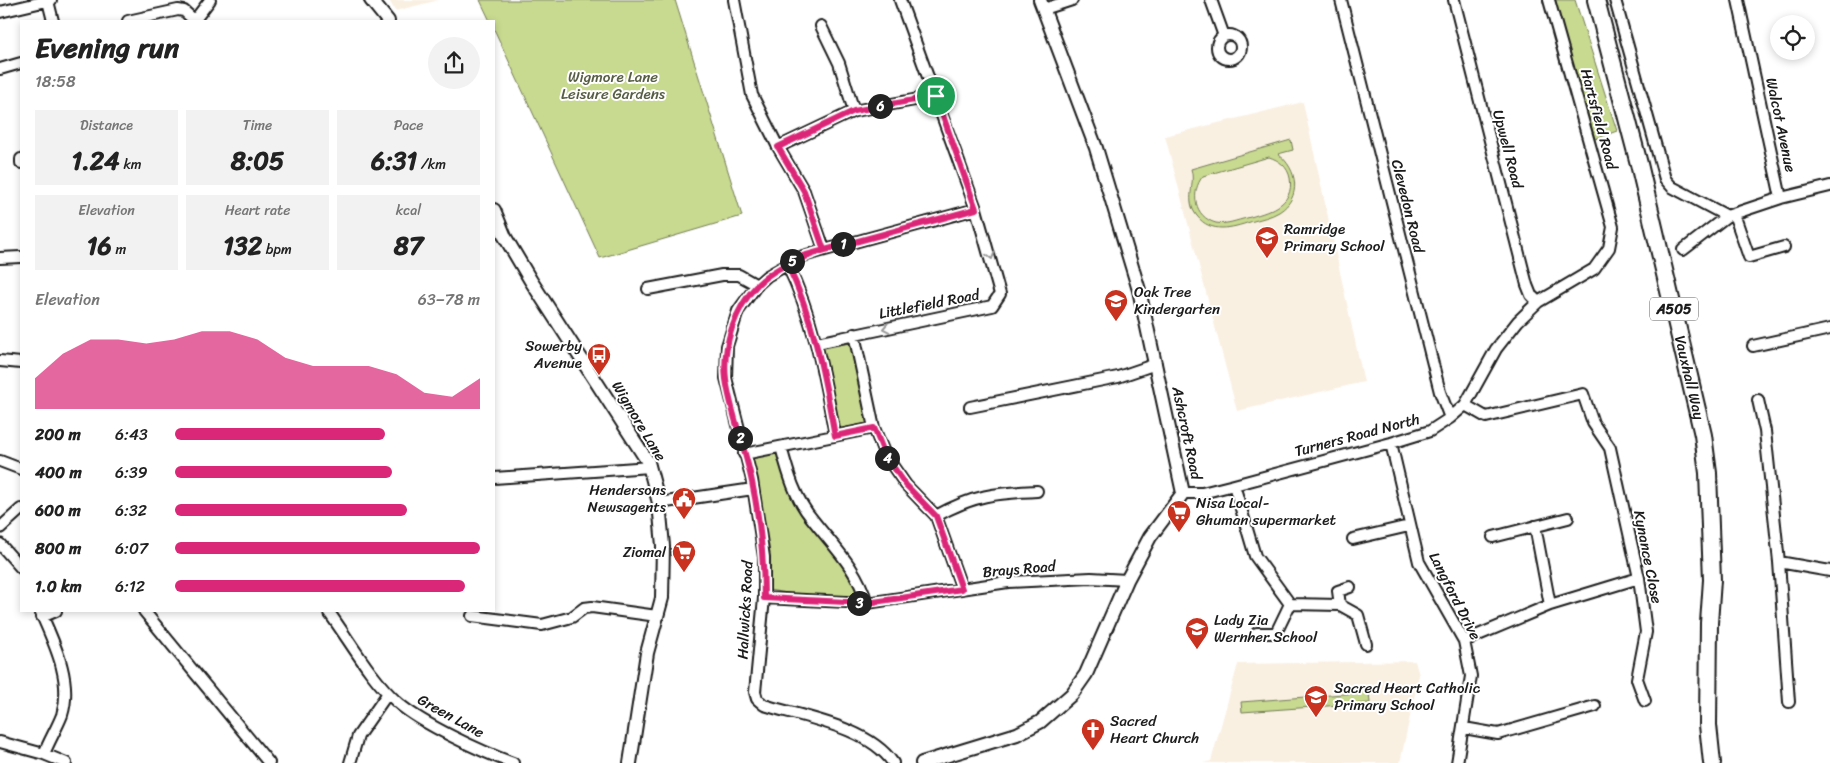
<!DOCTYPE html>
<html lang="en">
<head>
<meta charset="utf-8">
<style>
	:root { --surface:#fff; --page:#f2f2f2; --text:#222; --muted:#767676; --accent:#db2777 }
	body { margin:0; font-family:Sriracha,sans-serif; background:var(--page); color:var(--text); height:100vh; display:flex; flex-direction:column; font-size:19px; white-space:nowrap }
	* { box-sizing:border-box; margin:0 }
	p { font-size:16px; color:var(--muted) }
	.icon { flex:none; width:28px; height:28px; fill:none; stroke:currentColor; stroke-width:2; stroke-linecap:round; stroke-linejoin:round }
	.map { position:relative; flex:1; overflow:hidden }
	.panel { position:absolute; left:20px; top:20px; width:475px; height:592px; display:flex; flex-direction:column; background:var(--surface); border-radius:0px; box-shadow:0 2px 8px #0003 }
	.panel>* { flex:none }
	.buttons { position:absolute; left:1770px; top:15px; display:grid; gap:10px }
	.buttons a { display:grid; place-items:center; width:45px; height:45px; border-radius:50%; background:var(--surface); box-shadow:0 2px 8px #0003; font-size:25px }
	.pin { position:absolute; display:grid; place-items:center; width:42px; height:42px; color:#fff; margin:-21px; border:2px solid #fff; border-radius:50%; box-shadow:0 1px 5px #0007 }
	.km { position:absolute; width:25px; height:25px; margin:-12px; border-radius:50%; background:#222; color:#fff; font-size:14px; line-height:25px; text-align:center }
	.round { display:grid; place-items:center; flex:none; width:52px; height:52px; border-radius:26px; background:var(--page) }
	.overview { display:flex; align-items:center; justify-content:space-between; height:85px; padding:0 15px }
	h1 { font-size:28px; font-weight:800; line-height:38px }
	.metrics { display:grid; grid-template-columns:repeat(3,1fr); gap:8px; height:85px; padding:5px 15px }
	.metrics div { display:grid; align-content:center; border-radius:0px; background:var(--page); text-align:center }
	.metrics b { font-size:25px; font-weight:800 }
	.metrics small { font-size:14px; font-weight:400 }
	.metrics p { font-size:14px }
	.chart { height:140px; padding:10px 15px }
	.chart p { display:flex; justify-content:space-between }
	.chart svg { width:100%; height:90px; margin-top:5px; fill:var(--accent); opacity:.7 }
	ul { padding:0 15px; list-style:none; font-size:16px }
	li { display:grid; grid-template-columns:80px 60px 1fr; align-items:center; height:38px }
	li i { height:12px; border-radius:6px; background:var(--accent) }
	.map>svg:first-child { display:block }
	.built { fill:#faf0e2 }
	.green { fill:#c8da8f; stroke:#727b56; fill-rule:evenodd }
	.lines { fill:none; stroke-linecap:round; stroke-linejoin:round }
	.minor-casing { stroke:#1c1c1c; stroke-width:14 }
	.tertiary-casing { stroke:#1c1c1c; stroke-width:16 }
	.primary-casing { stroke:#1c1c1c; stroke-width:20 }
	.minor { stroke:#fff; stroke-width:10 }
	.tertiary { stroke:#fff; stroke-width:12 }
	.primary { stroke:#fff; stroke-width:16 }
	.oneway { stroke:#999 }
	.route-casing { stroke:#fff; stroke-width:10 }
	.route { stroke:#db2777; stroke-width:6 }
	.labels { text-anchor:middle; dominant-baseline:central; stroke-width:4; stroke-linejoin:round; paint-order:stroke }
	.shield { fill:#fff; stroke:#606060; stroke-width:1 }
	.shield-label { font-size:14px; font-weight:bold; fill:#1c1c1c }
	.park-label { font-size:15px; fill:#585e44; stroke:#fff }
	.street-label { font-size:15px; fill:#1c1c1c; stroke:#fff }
	.poi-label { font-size:15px; fill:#1c1c1c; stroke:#fff; text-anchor:start }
</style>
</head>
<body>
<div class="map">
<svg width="1830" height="763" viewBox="0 0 1830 763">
	<rect width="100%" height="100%" fill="#fff"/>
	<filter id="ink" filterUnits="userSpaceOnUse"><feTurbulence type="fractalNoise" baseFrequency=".02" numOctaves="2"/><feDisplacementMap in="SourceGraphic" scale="10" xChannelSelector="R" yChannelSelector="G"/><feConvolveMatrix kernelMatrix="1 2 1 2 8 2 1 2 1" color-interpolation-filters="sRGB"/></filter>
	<g filter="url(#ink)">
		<!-- built -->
		<path class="built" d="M389,0H439L395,11Z
			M1303,102L1364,382L1237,411L1165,136Z
			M1415,661L1419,675L1400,763H1203L1211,761L1238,664Z"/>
		<!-- green -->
		<path class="green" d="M480,0H675L742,216L600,258L494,29V21H490Z
			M1554,0H1575L1617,131L1595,139Z
			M1291,140L1293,150L1278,154C1298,169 1302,198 1279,212C1271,217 1260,219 1250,222C1232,228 1211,234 1197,216C1184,200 1196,185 1191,169ZM1269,157C1279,160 1288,167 1290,178C1295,206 1267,212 1247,218C1237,220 1227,225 1216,223C1194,217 1190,192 1203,176Z
			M851,343L868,423L838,429L823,347Z
			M777,452L790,487L846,565L862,599L805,596L769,590C770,542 761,504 750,458Z
			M1369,692L1370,703L1242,712L1241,702Z"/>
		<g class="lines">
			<!-- minor casing -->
			<g class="minor-casing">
				<path id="minor" d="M734,0L752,95L778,147L804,191L824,249
					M1211,0L1224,36
					M1341,0L1440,392L1450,418
					M1454,0L1527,285L1531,295L1538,302
					M1615,0L1665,179L1672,187L1727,216L1781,198L1830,186
					M1738,0L1781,198
					M48,1L53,21
					M1044,9L1072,0
					M0,12L51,0
					M128,21L178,10L184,11L194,20
					M194,21L210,0
					M821,26L839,63L854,111
					M1217 47a12 12 0 1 1 24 0a12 12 0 1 1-24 0Z
					M0,69L21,63
					M778,147L854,111L936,96
					M21,159V163
					M1734,214L1749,257L1784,247
					M1683,250L1727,216
					M0,258L21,257
					M787,264C814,318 824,376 835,435
					M648,289L722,275H739L757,285
					M854,334L874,428L885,455L906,485L936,516L962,589
					M817,343L992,306L1000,294L976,209L900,0
					M1753,346L1830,329
					M0,361L21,363
					M1758,400L1765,431L1779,562L1789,702
					M1465,405L1486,417L1583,394L1593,423L1610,448L1639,578L1646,632L1637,679L1645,701
					M970,407L1118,377L1156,364
					M1391,443L1419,562L1464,641L1471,676L1457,763
					M781,447C788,473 795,499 813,520C834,547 857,568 867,603
					M744,454L874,428
					M0,461L21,469
					M494,478L650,467
					M1234,485L1255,556L1290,604L1340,605L1358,615L1366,644
					M1183,493H1202L1234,485L1391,443L1430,431L1450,418L1465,405L1496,349L1518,321L1538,302L1594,269L1609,248L1613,227L1549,0
					M659,503L753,489
					M936,516C974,495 995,493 1037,491
					M1535,526L1550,605
					M0,528L21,509
					M1493,537L1568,518
					M1353,539L1409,526
					M0,544L21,568
					M1779,562L1830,571
					M764,598L867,603L1008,582L1091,578L1127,580
					M1340,605L1338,591L1350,587
					M40,611C54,643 73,680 62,715C57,728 49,741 44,754
					M144,611L269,763
					M328,611C350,641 370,678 398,703C422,724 482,752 513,763
					M472,616L542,625L572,617L584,608L592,607L657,616
					M42,617L56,611
					M1257,633H1276L1290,604
					M1464,641L1550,605L1639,578
					M1464,728L1498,734L1595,706
					M0,742L44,754L66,763
					M350,763L358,736L388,693
					M893,763C869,727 803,717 764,705L757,699L755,692L764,598V557L752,480L726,378L727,346L738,311L757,285L767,276L803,256L976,209"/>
			</g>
			<!-- tertiary casing -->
			<g class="tertiary-casing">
				<path id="tertiary" d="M371,0L388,21
					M494,210L505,237L531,281L648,462L659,503L663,546L662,598L647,653L630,763
					M922,763L1017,734L1040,722L1072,694L1086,674L1127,580L1150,537L1183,493L1139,290L1096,148L1040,0"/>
			</g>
			<!-- primary casing -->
			<g class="primary-casing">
				<g id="primary">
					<path id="s1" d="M1596,0L1639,164L1703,435L1708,473L1712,580L1709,623L1708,725L1712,763"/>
				</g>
			</g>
			<!-- minor -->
			<use href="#minor" class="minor"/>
			<!-- tertiary -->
			<use href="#tertiary" class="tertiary"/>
			<!-- primary -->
			<use href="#primary" class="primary"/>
		</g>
		<!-- one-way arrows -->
		<defs><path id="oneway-chevron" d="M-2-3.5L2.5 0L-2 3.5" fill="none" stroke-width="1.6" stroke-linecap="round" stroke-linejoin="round" transform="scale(1.25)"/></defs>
		<g class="oneway">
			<use href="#oneway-chevron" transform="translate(991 256) rotate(75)"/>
			<use href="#oneway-chevron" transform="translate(886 328) rotate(169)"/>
		</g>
	</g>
	<g class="lines" filter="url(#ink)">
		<!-- route casing -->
		<g class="route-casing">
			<path id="route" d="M936,96L976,209L803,256C787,264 770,272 758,284C735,308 722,346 726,379C731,414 745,447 752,482C760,521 764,559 764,598L867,603L962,589L936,516L906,485L885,455L874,428L835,436C824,376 814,318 787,264L824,250L804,191L778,147L854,111L936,96"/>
		</g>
		<!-- route -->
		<use href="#route" class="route"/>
	</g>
	<!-- icons -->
	<defs>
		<g id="school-pin" transform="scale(1.25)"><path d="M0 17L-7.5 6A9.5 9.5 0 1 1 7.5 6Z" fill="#c8321e" stroke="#fff"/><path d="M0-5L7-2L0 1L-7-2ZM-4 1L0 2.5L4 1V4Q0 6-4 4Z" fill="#fff"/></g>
		<g id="bus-pin" transform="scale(1.25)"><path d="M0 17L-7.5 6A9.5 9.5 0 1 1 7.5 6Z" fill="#c8321e" stroke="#fff"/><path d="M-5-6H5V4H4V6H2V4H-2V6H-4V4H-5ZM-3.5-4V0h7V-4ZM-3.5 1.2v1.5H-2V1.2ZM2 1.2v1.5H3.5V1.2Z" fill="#fff"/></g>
		<g id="civic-pin" transform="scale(1.25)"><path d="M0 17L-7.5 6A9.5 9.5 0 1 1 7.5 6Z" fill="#c8321e" stroke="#fff"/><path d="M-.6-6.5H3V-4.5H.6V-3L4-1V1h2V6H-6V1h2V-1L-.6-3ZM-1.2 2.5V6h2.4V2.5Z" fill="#fff"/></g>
		<g id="supermarket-pin" transform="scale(1.25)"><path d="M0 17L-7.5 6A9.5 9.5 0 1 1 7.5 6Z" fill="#c8321e" stroke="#fff"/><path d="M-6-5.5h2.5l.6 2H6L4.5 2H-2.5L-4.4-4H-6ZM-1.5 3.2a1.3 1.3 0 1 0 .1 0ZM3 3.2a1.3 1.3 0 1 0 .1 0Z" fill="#fff"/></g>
		<g id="church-pin" transform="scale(1.25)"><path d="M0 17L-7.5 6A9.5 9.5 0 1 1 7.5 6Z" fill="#c8321e" stroke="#fff"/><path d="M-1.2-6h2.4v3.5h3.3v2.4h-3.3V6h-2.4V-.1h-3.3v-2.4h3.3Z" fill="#fff"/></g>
	</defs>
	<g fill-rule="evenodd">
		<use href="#school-pin" x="1267" y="238"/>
		<use href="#school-pin" x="1116" y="301"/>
		<use href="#bus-pin" x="599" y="355"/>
		<use href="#civic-pin" x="684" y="499"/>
		<use href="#supermarket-pin" x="1179" y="512"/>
		<use href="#supermarket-pin" x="684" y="552"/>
		<use href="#school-pin" x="1197" y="629"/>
		<use href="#school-pin" x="1316" y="697"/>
		<use href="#church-pin" x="1093" y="730"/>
	</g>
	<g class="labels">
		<!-- shield labels -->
		<rect class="shield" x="1650" y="297.5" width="48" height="23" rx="4"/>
		<g class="shield-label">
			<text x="1674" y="309">A505</text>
		</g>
		<!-- park labels -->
		<g class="park-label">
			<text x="613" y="77">Wigmore Lane<tspan x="613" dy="17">Leisure Gardens</tspan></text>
		</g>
		<!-- street labels -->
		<g class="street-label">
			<text transform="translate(1599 119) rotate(75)">Hartsfield Road</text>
			<text transform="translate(1781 125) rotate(78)">Walcot Avenue</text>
			<text transform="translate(1508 149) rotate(75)">Upwell Road</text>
			<text transform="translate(1408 206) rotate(76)">Clevedon Road</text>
			<text transform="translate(929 304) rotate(-11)">Littlefield Road</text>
			<text stroke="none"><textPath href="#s1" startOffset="389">Vauxhall Way</textPath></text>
			<text transform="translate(639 421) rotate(59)">Wigmore Lane</text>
			<text transform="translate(1187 433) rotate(78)">Ashcroft Road</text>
			<text transform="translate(1357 435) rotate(-15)">Turners Road North</text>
			<text transform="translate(1648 557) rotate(79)">Kynance Close</text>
			<text transform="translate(1019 569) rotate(-5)">Brays Road</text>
			<text transform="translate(1455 596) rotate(63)">Langford Drive</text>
			<text transform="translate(745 610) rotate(-87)">Hallwicks Road</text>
			<text transform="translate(451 716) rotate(29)">Green Lane</text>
		</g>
		<!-- poi labels -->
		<g class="poi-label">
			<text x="1284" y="229">Ramridge<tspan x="1284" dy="17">Primary School</tspan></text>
			<text x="1134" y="292">Oak Tree<tspan x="1134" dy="17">Kindergarten</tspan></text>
			<text x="582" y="346" text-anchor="end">Sowerby<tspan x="582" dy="17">Avenue</tspan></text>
			<text x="666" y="490" text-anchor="end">Hendersons<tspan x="666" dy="17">Newsagents</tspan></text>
			<text x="1196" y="503">Nisa Local-<tspan x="1196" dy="17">Ghuman supermarket</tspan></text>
			<text x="666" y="552" text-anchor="end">Ziomal</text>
			<text x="1214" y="620">Lady Zia<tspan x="1214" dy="17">Wernher School</tspan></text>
			<text x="1334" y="688">Sacred Heart Catholic<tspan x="1334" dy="17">Primary School</tspan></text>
			<text x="1110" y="721">Sacred<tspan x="1110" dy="17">Heart Church</tspan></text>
		</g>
	</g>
</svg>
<div class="buttons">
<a><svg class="icon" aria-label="locate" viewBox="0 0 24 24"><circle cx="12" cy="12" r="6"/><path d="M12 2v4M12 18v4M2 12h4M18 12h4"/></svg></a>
</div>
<div class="pin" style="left:936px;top:96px;background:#1e9e55"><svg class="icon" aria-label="arrive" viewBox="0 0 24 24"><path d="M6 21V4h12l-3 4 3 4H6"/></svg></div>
<b class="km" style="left:843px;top:244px">1</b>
<b class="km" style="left:740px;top:438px">2</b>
<b class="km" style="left:859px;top:603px">3</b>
<b class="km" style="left:887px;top:458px">4</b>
<b class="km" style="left:792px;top:261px">5</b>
<b class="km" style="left:880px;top:106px">6</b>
<section class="panel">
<div class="overview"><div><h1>Evening run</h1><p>18:58</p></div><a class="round"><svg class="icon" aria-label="share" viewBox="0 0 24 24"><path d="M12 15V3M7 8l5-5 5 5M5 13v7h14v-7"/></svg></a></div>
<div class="metrics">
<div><p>Distance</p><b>1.24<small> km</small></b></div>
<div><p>Time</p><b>8:05</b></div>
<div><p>Pace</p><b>6:31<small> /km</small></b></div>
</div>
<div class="metrics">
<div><p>Elevation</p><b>16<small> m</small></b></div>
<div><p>Heart rate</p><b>132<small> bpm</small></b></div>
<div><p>kcal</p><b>87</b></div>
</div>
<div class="chart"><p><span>Elevation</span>63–78 m</p>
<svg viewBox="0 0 160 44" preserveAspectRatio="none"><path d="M0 44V29L10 17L20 10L30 10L40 12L50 10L60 6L70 6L80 10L90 19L100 23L110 23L120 23L130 27L140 36L150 38L160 29V44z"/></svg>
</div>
<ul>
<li><b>200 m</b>6:43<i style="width:69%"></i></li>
<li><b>400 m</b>6:39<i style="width:71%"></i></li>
<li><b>600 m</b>6:32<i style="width:76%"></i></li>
<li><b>800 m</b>6:07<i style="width:100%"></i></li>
<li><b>1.0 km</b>6:12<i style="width:95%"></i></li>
</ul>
</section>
</div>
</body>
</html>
